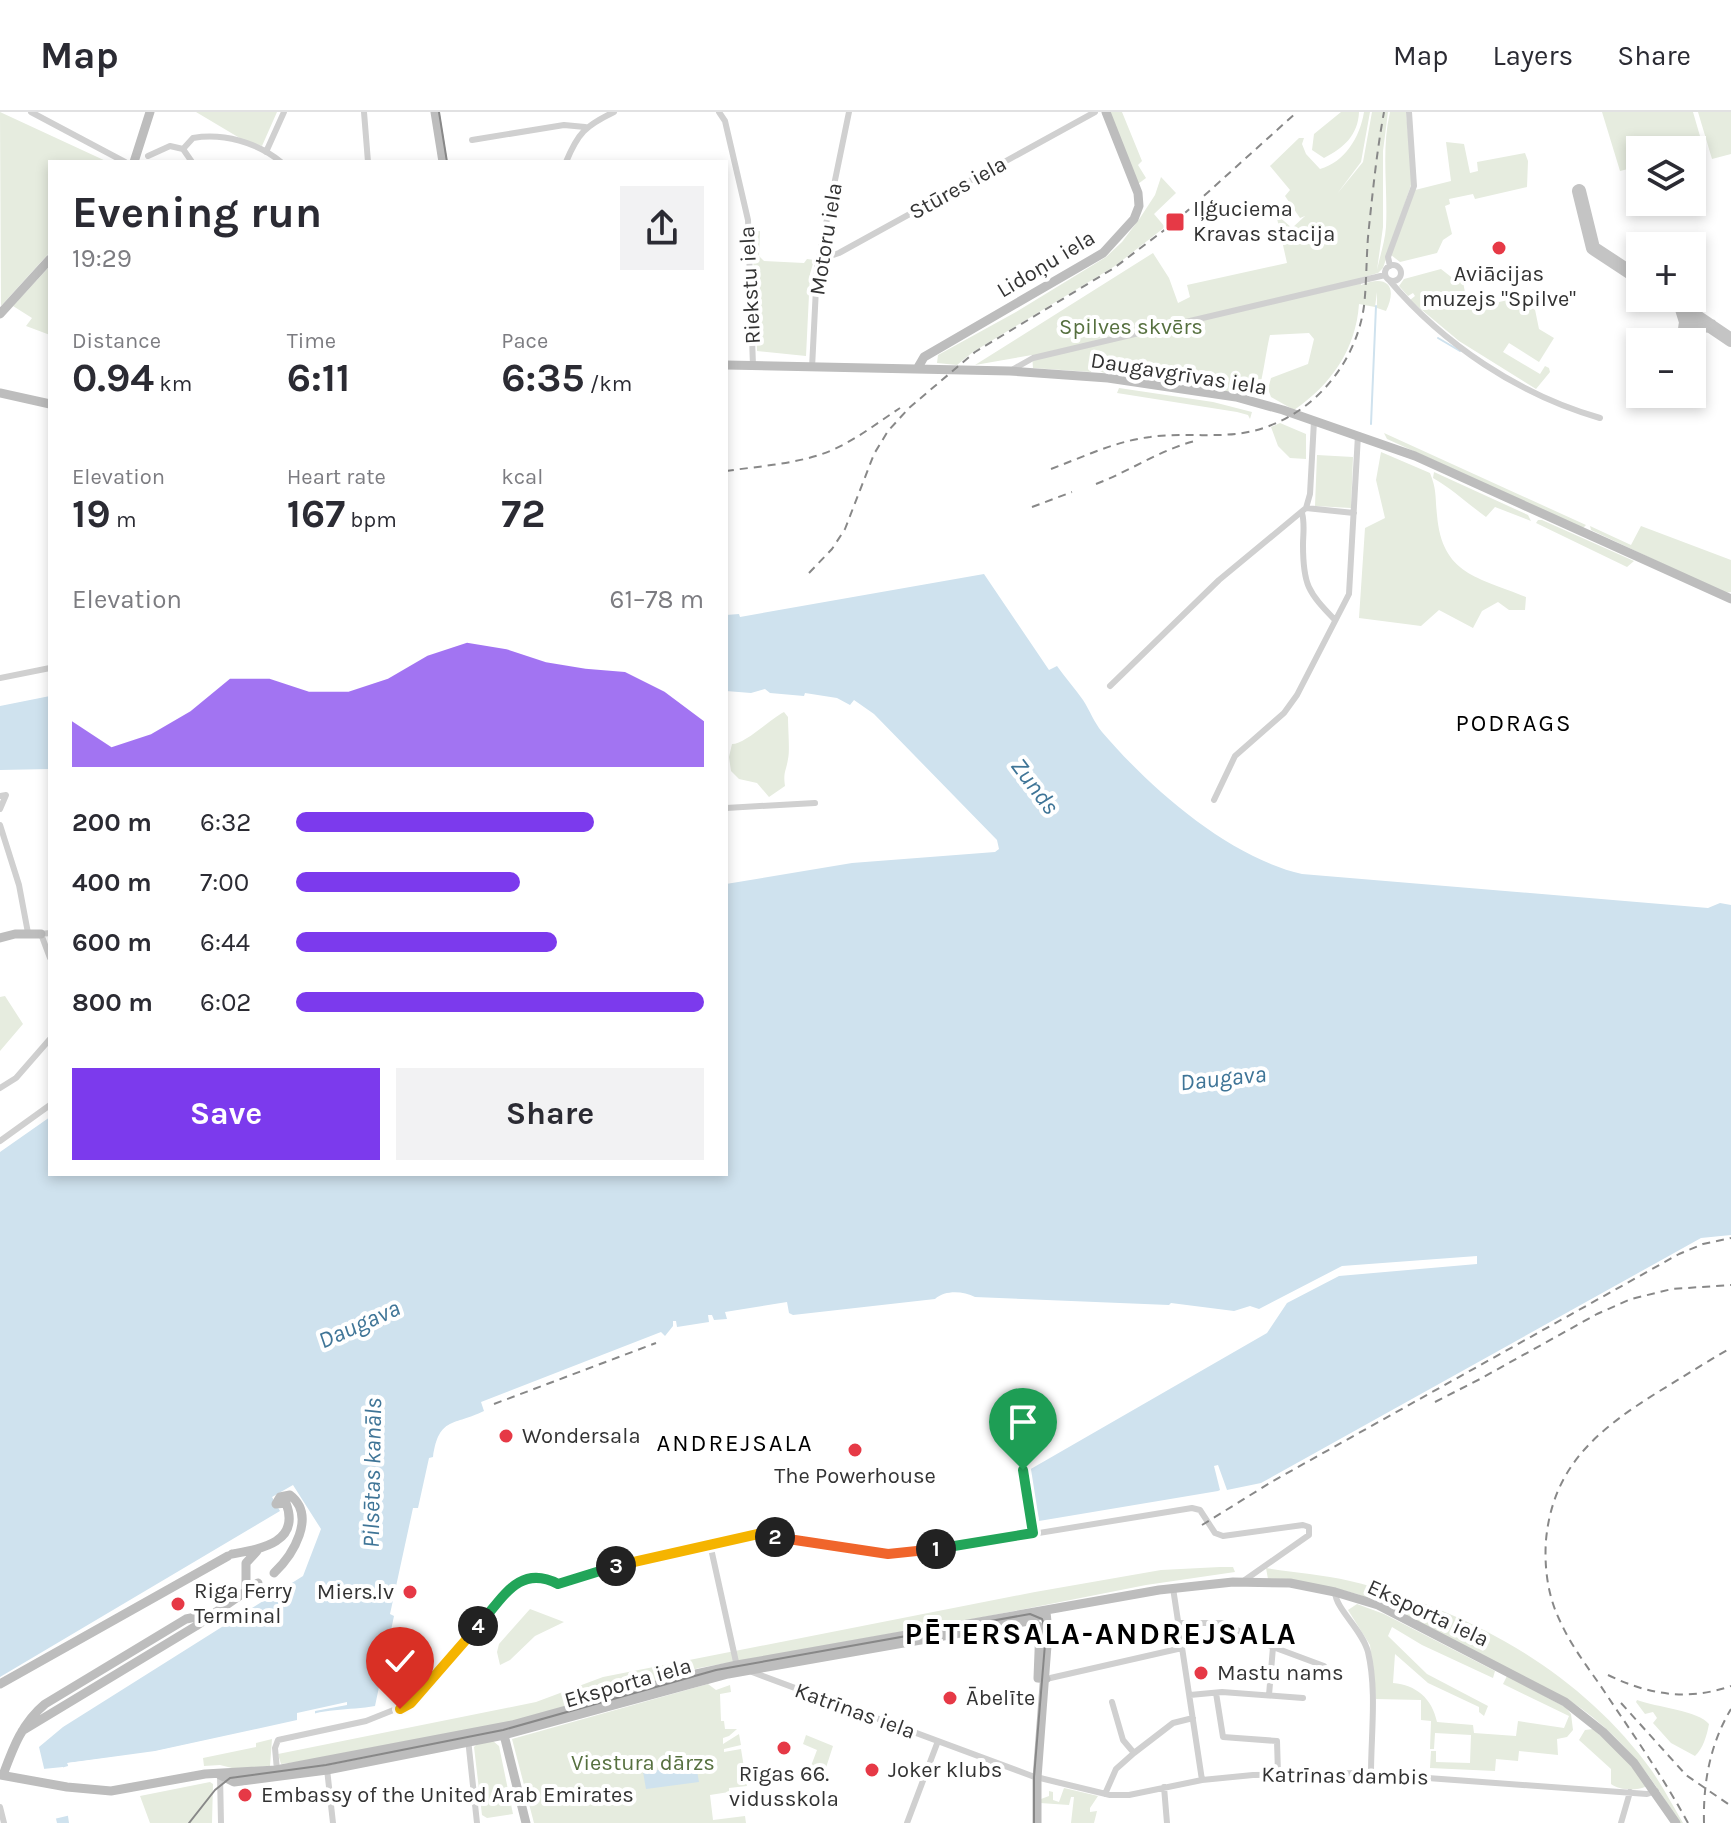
<!DOCTYPE html>
<html lang="en">
<head>
<meta charset="utf-8">
<style>
	:root { --surface:#fff; --page:#f2f2f3; --text:#2b2b33; --muted:#7c7c81; --line:#e1e1e2; --accent:#7c3aed }
	body { margin:0; font-family:Karla,sans-serif; background:var(--page); color:var(--text); height:100vh; display:flex; flex-direction:column; font-size:30px; white-space:nowrap }
	* { box-sizing:border-box; margin:0 }
	p { font-size:26px; color:var(--muted) }
	.icon { flex:none; width:44px; height:44px; fill:none; stroke:currentColor; stroke-width:2; stroke-linecap:round; stroke-linejoin:round }
	.map { position:relative; flex:1; overflow:hidden }
	.sheet { position:absolute; left:48px; top:48px; width:680px; height:1016px; display:flex; flex-direction:column; background:var(--surface); border-radius:0px; box-shadow:0 4px 12px #0003 }
	.sheet>* { flex:none }
	.buttons { position:absolute; left:1626px; top:24px; display:grid; gap:16px }
	.buttons a { display:grid; place-items:center; width:80px; height:80px; border-radius:0px; background:var(--surface); box-shadow:0 4px 12px #0003; font-size:40px }
	.pin { position:absolute; display:grid; place-items:center; width:68px; height:68px; color:#fff; margin:-82px -34px; border-radius:50% 50% 50% 0; rotate:-45deg; box-shadow:0 0 8px #0007 }
	.pin .icon { rotate:45deg }
	.km { position:absolute; width:40px; height:40px; margin:-20px; border-radius:50%; background:#222; color:#fff; font-size:22px; line-height:40px; text-align:center }
	.round { display:grid; place-items:center; flex:none; width:84px; height:84px; border-radius:0px; background:var(--page) }
	.summary { display:flex; align-items:center; justify-content:space-between; height:136px; padding:0 24px }
	h1 { font-size:44px; font-weight:700; line-height:60px }
	.figures { display:grid; grid-template-columns:repeat(3,1fr); gap:12px; height:136px; padding:8px 24px }
	.figures div { display:grid; align-content:center }
	.figures b { font-size:40px; font-weight:700 }
	.figures small { font-size:22px; font-weight:400 }
	.figures p { font-size:22px }
	.chart { height:224px; padding:16px 24px }
	.chart p { display:flex; justify-content:space-between }
	.chart svg { width:100%; height:144px; margin-top:8px; fill:var(--accent); opacity:.7 }
	.cta { display:flex; gap:16px; margin-top:auto; padding:16px 24px }
	.cta a { flex:1; height:92px; border-radius:0px; background:var(--accent); color:#fff; font-size:32px; font-weight:700; line-height:92px; text-align:center }
	.cta a+a { background:var(--page); color:var(--text) }
	ul { padding:0 24px; list-style:none; font-size:26px }
	li { display:grid; grid-template-columns:128px 96px 1fr; align-items:center; height:60px }
	li i { height:20px; border-radius:10px; background:var(--accent) }
	header { display:flex; align-items:center; gap:48px; box-sizing:border-box; height:112px; padding:0 40px; background:var(--surface); border-bottom:2px solid var(--line) }
	header strong { font-size:38px }
	nav { display:flex; gap:44px; margin-inline-start:auto; font-size:28px }
	.map>svg:first-child { display:block }
	.green { fill:#e6ecdf }
	.water { fill:#cfe2ee }
	.pier { fill:#fff }
	.lines { fill:none; stroke-linecap:round; stroke-linejoin:round }
	.stream { stroke:#cfe2ee; stroke-width:2 }
	.taxiway { stroke:#c4c4c4; stroke-width:14 }
	.street { stroke:#d0d0d0; stroke-width:6 }
	.secondary { stroke:#bdbdbd; stroke-width:9 }
	.tram { stroke:#888; stroke-width:2 }
	.rail { stroke:#888; stroke-width:2; stroke-dasharray:8 6; stroke-linecap:butt }
	.split-1-casing { stroke:#fff; stroke-width:16 }
	.split-2-casing { stroke:#fff; stroke-width:16 }
	.split-3-casing { stroke:#fff; stroke-width:16 }
	.split-4-casing { stroke:#fff; stroke-width:16 }
	.split-5-casing { stroke:#fff; stroke-width:16 }
	.split-1 { stroke:#22a559; stroke-width:10 }
	.split-2 { stroke:#f0652b; stroke-width:10 }
	.split-3 { stroke:#f5b400; stroke-width:10 }
	.split-4 { stroke:#22a559; stroke-width:10 }
	.split-5 { stroke:#f5b400; stroke-width:10 }
	.poi-dot { fill:#e63946; stroke:#fff; stroke-width:3 }
	.labels { text-anchor:middle; dominant-baseline:central; stroke-width:8; stroke-linejoin:round; paint-order:stroke }
	.street-label { font-size:22px; fill:#333; stroke:#fff }
	.poi-label { font-size:22px; fill:#333; stroke:#fff; text-anchor:start }
	.park-label { font-size:22px; fill:#56703f; stroke:#fff }
	.neighbourhood-label { font-size:24px; letter-spacing:2px; fill:#000; stroke:#fff }
	.water-label { font-size:24px; font-style:italic; fill:#3f7597; stroke:#fff }
	.district-label { font-size:30px; font-weight:bold; letter-spacing:2px; fill:#000; stroke:#fff }
</style>
</head>
<body>
<header>
<strong>Map</strong>
<nav><a>Map</a><a>Layers</a><a>Share</a></nav>
</header>
<div class="map">
<svg width="1731" height="1711" viewBox="0 0 1731 1711">
	<rect width="100%" height="100%" fill="#fff"/>
	<!-- green -->
	<path class="green" d="M0,0L108,50H50V140L1,194Z
		M196,0H277L262,34L243,28Z
		M1109,0H1122L1142,49L1138,53L1146,66L1138,72Z
		M1341,0H1359C1358,23 1344,36 1324,46L1312,38L1314,22Z
		M1364,0H1370L1361,50L1337,82L1363,50L1372,0H1388L1383,39V115L1377,158C1380,144 1385,129 1386,115C1388,76 1381,38 1390,0H1406L1412,65L1411,73L1383,156L1378,161L1361,166V173C1387,162 1398,174 1386,199L1377,196V180L1375,195L1359,192C1356,237 1331,273 1294,298L1271,285L1268,277L1271,266L1308,252L1314,227L1309,221L1270,223C1267,234 1262,271 1259,276C1256,281 1253,281 1248,282L1108,262L1092,257L1091,260L1033,256L1032,243L975,253L1153,141L1169,166L1178,191L1190,185L1187,173L1287,151L1276,102L1292,116L1305,104L1300,106L1285,84L1290,78L1270,54L1299,26H1304L1302,32L1306,42L1320,57C1345,50 1360,25 1364,0Z
		M1602,0H1693L1704,38L1692,41V38H1640V54L1620,59Z
		M1698,0H1731V42L1712,47Z
		M1446,30L1464,32L1470,61L1478,59L1477,50L1525,41L1528,49L1527,75L1475,87L1473,82L1449,87L1450,92L1445,94L1452,122L1443,128L1437,141L1400,150L1391,143L1415,78L1451,69Z
		M1161,65L1176,81L1154,102L1165,115L1115,154L973,240L957,253L937,251L938,243L1016,200L1106,145L1122,130L1140,106L1155,83Z
		M760,119L759,144L764,149L804,151L807,147L814,148L810,162L806,244L757,239L752,120Z
		M50,154V223L26,214L32,206L13,194Z
		M1441,157L1455,168L1463,170L1468,196L1474,195L1475,200L1497,195L1499,190L1513,187L1514,190L1532,183L1539,217L1554,226L1539,250L1509,231L1503,240L1540,262L1545,254L1549,256L1550,260L1536,277L1459,229L1410,188L1415,184L1413,181L1408,184L1399,174L1404,167Z
		M1119,276L1213,290L1252,300L1250,307L1248,303L1237,300L1117,281Z
		M1280,311L1306,322V347L1290,346L1278,334L1271,315Z
		M1384,321L1586,413L1583,416L1387,327Z
		M1381,340L1430,361C1437,378 1435,386 1437,403C1442,463 1478,465 1526,485L1525,498H1509L1498,490L1482,499L1473,516L1439,498L1421,514L1359,506L1365,416L1385,406L1376,368Z
		M1317,343L1353,345L1351,396L1315,394Z
		M1434,360L1528,403L1531,409L1495,395L1486,405C1467,391 1452,377 1433,366Z
		M1538,408H1542L1634,449L1627,455L1536,411Z
		M1590,414L1631,433L1641,414L1731,448V480L1725,481L1591,418Z
		M784,600L788,605C788,617 790,639 788,647C786,660 783,660 785,674L769,685L757,671L739,667L731,659L729,645L732,632C745,632 769,608 784,600Z
		M5,884L23,912L0,939V885Z
		M1220,1455H1233L1235,1460L1146,1473L989,1504L699,1556L552,1601L322,1647L281,1652L278,1642L536,1590L603,1565L1035,1480L1161,1458Z
		M1266,1456C1293,1461 1322,1462 1350,1469C1467,1497 1580,1559 1652,1659C1663,1675 1673,1694 1683,1711H1679C1652,1663 1617,1619 1570,1589L1386,1493L1357,1482L1334,1476L1268,1467Z
		M1357,1492L1384,1502L1495,1559L1493,1566L1422,1533L1392,1515L1388,1524L1427,1562L1488,1594L1484,1604L1479,1600V1595L1428,1571L1395,1542L1393,1571C1416,1573 1432,1586 1437,1610L1473,1613L1474,1621L1516,1624L1518,1609L1564,1616L1569,1604L1503,1572L1507,1564L1565,1595L1571,1602L1573,1618L1567,1625L1557,1627L1558,1643L1519,1639L1518,1649L1496,1647L1495,1659L1430,1656L1431,1639H1436V1650L1470,1651L1471,1623L1435,1621L1434,1637H1430L1431,1609L1421,1608V1588L1376,1587L1370,1533L1348,1498Z
		M530,1497L564,1510L535,1524L510,1548L500,1553L497,1540L499,1532Z
		M708,1572L716,1578L730,1573L731,1580L720,1582L721,1609H724L725,1617H737L729,1624L723,1626V1632L739,1622L741,1633L724,1637V1640L741,1637L747,1674L729,1676V1680L710,1683L713,1708L745,1704L746,1711H534L512,1627Z
		M1637,1588C1656,1595 1699,1599 1709,1612C1707,1623 1703,1637 1695,1644L1671,1631L1653,1611L1657,1606L1653,1600L1645,1602L1636,1590Z
		M1593,1617L1624,1645L1645,1671V1675C1636,1679 1618,1678 1611,1672V1657L1579,1628L1585,1618Z
		M806,1623L833,1634L822,1668L808,1662L817,1638L803,1632Z
		M272,1627L270,1654L236,1657L220,1653L204,1654L203,1646L256,1635V1631Z
		M493,1629L499,1634L513,1702L487,1706L482,1703L474,1635L477,1632Z
		M210,1670L213,1672L212,1711H150L140,1684Z
		M1064,1676L1098,1684L1090,1696V1700L1097,1699L1094,1711H1071L1074,1685H1071L1069,1693L1040,1691L1041,1687L1049,1684V1679L1053,1680V1688L1059,1690Z"/>
	<!-- water -->
	<path class="water" d="M984,462L1049,558L1057,554C1065,565 1075,577 1083,588C1090,599 1094,610 1102,620C1150,676 1228,745 1302,762L1708,796L1720,791L1731,793V1123L1701,1126L1261,1371L1227,1378L1218,1353L1214,1354L1220,1378L1218,1379L1039,1409L1029,1358L1267,1221L1287,1191L1339,1164L1477,1152V1144L1342,1154L1259,1197L1250,1194L1234,1199L1171,1191L1169,1193L975,1185C963,1179 945,1178 935,1187L793,1203L789,1201L787,1190L725,1200L727,1207L714,1208L712,1203H708L709,1210L677,1215L676,1209H673V1214L665,1224L661,1220L481,1290L484,1299C454,1314 439,1304 433,1345L429,1346L418,1396H413L390,1502L394,1504L375,1594C350,1599 319,1595 297,1609L148,1641L68,1651V1654L61,1656L69,1711H57L39,1635L63,1615L303,1464L321,1417L293,1373L272,1385L280,1399L0,1565V1040L50,1005V1062H726V772L852,751L995,740L999,737L997,728L874,602L854,588L850,593L837,586L805,581L804,584L770,581L765,577L751,581L726,579V503L739,502L740,505Z
		M50,584V657L0,658V594Z
		M696,1653L699,1670L646,1677L643,1660Z"/>
	<!-- pier -->
	<path class="pier" d="M347,1590V1593L315,1599V1606L300,1611L147,1643L68,1653L67,1651L155,1639L297,1608V1601Z
		M63,1655L71,1703L54,1707L43,1657Z"/>
	<g class="lines">
		<!-- stream -->
		<path class="stream" d="M1438,226L1460,239
			M1371,312L1376,194"/>
		<!-- taxiway -->
		<path class="taxiway" d="M1579,79L1593,136L1640,167
			M1669,186L1731,228
			M1681,194L1686,210L1685,217L1702,213L1711,214"/>
		<!-- street -->
		<path class="street" d="M31,0L125,50
			M364,0L368,50
			M719,0L725,9L748,108L753,254
			M472,28L564,13L585,15
			M183,37L193,26C223,21 257,30 281,50
			M183,37L192,50
			M266,40L284,0
			M148,44L170,34L183,37
			M566,50C578,21 585,14 614,0
			M819,148L839,141L1095,0
			M1385 161a8 8 0 1 1 16 0a8 8 0 1 1-16 0Z
			M1390,154L1388,145L1414,74L1409,0
			M1389,168C1443,232 1519,283 1600,306
			M812,256L817,156L849,0
			M1010,259L1033,246L1385,163
			M1306,396L1354,401
			M1302,401C1305,412 1303,422 1303,433C1303,473 1308,480 1335,508
			M0,566L50,556
			M1110,574L1219,468L1306,396L1310,382L1314,309
			M0,684L6,683L0,697
			M1214,688L1235,644L1284,601L1297,583L1349,482L1358,323
			M726,696L815,691
			M0,713L19,773L28,821
			M50,821L41,822L50,846
			M0,976L16,966L50,927
			M0,1029L50,993
			M1020,1335L1033,1421
			M710,1432L736,1550
			M1173,1476L1202,1668
			M1335,1480C1336,1498 1362,1517 1368,1540C1377,1578 1371,1623 1371,1661
			M1178,1511H1222L1273,1535L1324,1554
			M752,1560L1032,1664L1110,1683H1129L1202,1668L1253,1663L1359,1661L1647,1682L1656,1679
			M1046,1567L1182,1536
			M1216,1581L1223,1625L1277,1629L1278,1662
			M1190,1583L1222,1580L1303,1586
			M1269,1583L1273,1535
			M1112,1590L1123,1628L1134,1641
			M468,1627L477,1711
			M327,1657L333,1711
			M277,1658L275,1636L278,1628L366,1609L411,1591L514,1473C527,1462 544,1465 558,1472L625,1451L758,1422L888,1442H910L1192,1396L1200,1398L1215,1421L1223,1424L1303,1413L1309,1415V1423L1242,1470
			M220,1663L221,1711
			M1164,1675L1167,1711
			M1105,1682L1116,1657L1134,1641L1173,1611L1193,1606
			M0,1695L4,1711
			M907,1711L938,1629
			M1621,1711L1630,1680"/>
		<!-- secondary -->
		<path class="secondary" d="M435,0L443,50
			M134,50L150,0
			M0,202L50,147
			M726,253L1010,259L1108,266L1236,285L1283,298L1415,344L1731,487
			M917,257L924,245L1103,141L1134,107L1139,94L1138,81L1106,0
			M0,281L50,292
			M0,826L15,822H41
			M232,1442C260,1437 301,1431 286,1391L276,1392
			M274,1461C293,1443 317,1404 290,1383L280,1385L276,1392
			M246,1479V1451L257,1439
			M1029,1509L1040,1515L1038,1566L1046,1567
			M0,1572L228,1444
			M22,1619L196,1514L258,1471
			M503,1619L526,1711
			M0,1663L67,1675L111,1679L205,1662L276,1658L512,1613L696,1562L737,1553L1159,1478L1233,1470L1290,1471L1335,1480L1378,1493L1565,1590L1603,1620L1634,1651L1676,1711
			M3,1663C13,1636 22,1611 45,1592L186,1507L210,1502
			M220,1663L234,1670L327,1658L504,1623L728,1562L1029,1509L1043,1501
			M1037,1711V1666L1048,1520L1046,1500"/>
		<!-- tram -->
		<path class="tram" d="M439,0L447,50
			M189,1711L215,1678L230,1666L326,1653L503,1618L716,1558L1030,1502L1042,1507L1046,1520L1034,1665V1711"/>
		<!-- rail -->
		<path class="rail" d="M1051,357C1083,345 1116,329 1150,325C1184,320 1219,327 1253,319C1311,305 1356,253 1364,194C1367,168 1366,141 1369,115C1373,77 1377,38 1384,0
			M726,359C760,354 798,352 830,339C856,328 877,311 900,296
			M1096,372C1130,359 1160,338 1195,329
			M1032,395L1072,380
			M809,461L832,437L845,417L874,342L888,319L909,296L975,240L1114,156L1175,110L1297,0
			M1435,1290L1480,1267L1597,1202L1631,1187L1672,1177L1731,1173
			M494,1292L656,1231
			M1202,1413L1273,1369L1679,1142L1703,1132L1731,1126
			M1608,1563C1649,1583 1688,1589 1731,1574
			M1621,1591L1686,1663L1731,1694
			M1688,1711C1662,1663 1630,1618 1600,1573C1586,1553 1571,1533 1561,1511C1548,1486 1544,1456 1546,1428C1553,1353 1599,1317 1658,1280C1683,1265 1706,1250 1731,1236
			M1704,1711C1703,1671 1710,1632 1731,1597"/>
	</g>
	<g class="lines">
		<!-- split-1 casing -->
		<g class="split-1-casing">
			<path id="split-1" d="M936,1437L1033,1421L1023,1358"/>
		</g>
		<!-- split-2 casing -->
		<g class="split-2-casing">
			<path id="split-2" d="M775,1425L888,1442L936,1437"/>
		</g>
		<!-- split-3 casing -->
		<g class="split-3-casing">
			<path id="split-3" d="M616,1454L758,1422L775,1425"/>
		</g>
		<!-- split-4 casing -->
		<g class="split-4-casing">
			<path id="split-4" d="M478,1514C502,1488 518,1451 558,1472L616,1454"/>
		</g>
		<!-- split-5 casing -->
		<g class="split-5-casing">
			<path id="split-5" d="M400,1597L411,1591L478,1514"/>
		</g>
		<!-- split-1 -->
		<use href="#split-1" class="split-1"/>
		<!-- split-2 -->
		<use href="#split-2" class="split-2"/>
		<!-- split-3 -->
		<use href="#split-3" class="split-3"/>
		<!-- split-4 -->
		<use href="#split-4" class="split-4"/>
		<!-- split-5 -->
		<use href="#split-5" class="split-5"/>
	</g>
	<!-- markers -->
	<g class="poi-dot">
		<rect x="1165" y="100" width="20" height="20" rx="4"/>
		<circle cx="1499" cy="136" r="8"/>
		<circle cx="506" cy="1324" r="8"/>
		<circle cx="855" cy="1338" r="8"/>
		<circle cx="410" cy="1480" r="8"/>
		<circle cx="178" cy="1492" r="8"/>
		<circle cx="1201" cy="1561" r="8"/>
		<circle cx="950" cy="1586" r="8"/>
		<circle cx="784" cy="1636" r="8"/>
		<circle cx="872" cy="1658" r="8"/>
		<circle cx="245" cy="1683" r="8"/>
	</g>
	<g class="labels">
		<!-- street labels -->
		<g class="street-label">
			<text transform="translate(958 76) rotate(-29)">Stūres iela</text>
			<text transform="translate(826 127) rotate(-81)">Motoru iela</text>
			<text transform="translate(1046 152) rotate(-31)">Lidoņu iela</text>
			<text transform="translate(750 173) rotate(-93)">Riekstu iela</text>
			<text transform="translate(1179 262) rotate(9)">Daugavgrīvas iela</text>
			<text transform="translate(1428 1501) rotate(25)">Eksporta iela</text>
			<text transform="translate(628 1571) rotate(-16)">Eksporta iela</text>
			<text transform="translate(855 1599) rotate(20)">Katrīnas iela</text>
			<text transform="translate(1345 1664) rotate(1)">Katrīnas dambis</text>
		</g>
		<!-- poi labels -->
		<g class="poi-label">
			<text x="1193" y="97">Iļģuciema<tspan x="1193" dy="25">Kravas stacija</tspan></text>
			<text x="1499" y="162" text-anchor="middle">Aviācijas<tspan x="1499" dy="25">muzejs "Spilve"</tspan></text>
			<text x="522" y="1324">Wondersala</text>
			<text x="855" y="1364" text-anchor="middle">The Powerhouse</text>
			<text x="194" y="1479">Riga Ferry<tspan x="194" dy="25">Terminal</tspan></text>
			<text x="394" y="1480" text-anchor="end">Miers.lv</text>
			<text x="1217" y="1561">Mastu nams</text>
			<text x="966" y="1586">Ābelīte</text>
			<text x="888" y="1658">Joker klubs</text>
			<text x="784" y="1662" text-anchor="middle">Rīgas 66.<tspan x="784" dy="25">vidusskola</tspan></text>
			<text x="261" y="1683">Embassy of the United Arab Emirates</text>
		</g>
		<!-- park labels -->
		<g class="park-label">
			<text x="1131" y="215">Spilves skvērs</text>
			<text x="643" y="1651">Viestura dārzs</text>
		</g>
		<!-- neighbourhood labels -->
		<g class="neighbourhood-label">
			<text x="1514" y="611">PODRAGS</text>
			<text x="735" y="1331">ANDREJSALA</text>
		</g>
		<!-- water labels -->
		<g class="water-label">
			<text transform="translate(1035 674) rotate(53)">Zunds</text>
			<text transform="translate(1223 966) rotate(-6)">Daugava</text>
			<text transform="translate(359 1212) rotate(-24)">Daugava</text>
			<text transform="translate(372 1361) rotate(-89)">Pilsētas kanāls</text>
		</g>
		<!-- district labels -->
		<g class="district-label">
			<text x="1101" y="1522">PĒTERSALA-ANDREJSALA</text>
		</g>
	</g>
</svg>
<div class="buttons">
<a><svg class="icon" aria-label="layers" viewBox="0 0 24 24"><path d="M12 4l9 5-9 5-9-5zM3 14l9 5 9-5"/></svg></a>
<a>+</a>
<a>−</a>
</div>
<div class="pin" style="left:1023px;top:1358px;background:#1e9e55"><svg class="icon" aria-label="arrive" viewBox="0 0 24 24"><path d="M6 21V4h12l-3 4 3 4H6"/></svg></div>
<div class="pin" style="left:400px;top:1597px;background:#d93025"><svg class="icon" aria-label="check" viewBox="0 0 24 24"><path d="M5 12l5 5 9-10"/></svg></div>
<b class="km" style="left:936px;top:1437px">1</b>
<b class="km" style="left:775px;top:1425px">2</b>
<b class="km" style="left:616px;top:1454px">3</b>
<b class="km" style="left:478px;top:1514px">4</b>
<section class="sheet">
<div class="summary"><div><h1>Evening run</h1><p>19:29</p></div><a class="round"><svg class="icon" aria-label="share" viewBox="0 0 24 24"><path d="M12 15V3M7 8l5-5 5 5M5 13v7h14v-7"/></svg></a></div>
<div class="figures">
<div><p>Distance</p><b>0.94<small> km</small></b></div>
<div><p>Time</p><b>6:11</b></div>
<div><p>Pace</p><b>6:35<small> /km</small></b></div>
</div>
<div class="figures">
<div><p>Elevation</p><b>19<small> m</small></b></div>
<div><p>Heart rate</p><b>167<small> bpm</small></b></div>
<div><p>kcal</p><b>72</b></div>
</div>
<div class="chart"><p><span>Elevation</span>61–78 m</p>
<svg viewBox="0 0 160 44" preserveAspectRatio="none"><path d="M0 44V30L10 38L20 34L30 27L40 17L50 17L60 21L70 21L80 17L90 10L100 6L110 8L120 12L130 14L140 15L150 21L160 30V44z"/></svg>
</div>
<ul>
<li><b>200 m</b>6:32<i style="width:73%"></i></li>
<li><b>400 m</b>7:00<i style="width:55%"></i></li>
<li><b>600 m</b>6:44<i style="width:64%"></i></li>
<li><b>800 m</b>6:02<i style="width:100%"></i></li>
</ul>
<div class="cta"><a>Save</a><a>Share</a></div>
</section>
</div>
</body>
</html>
